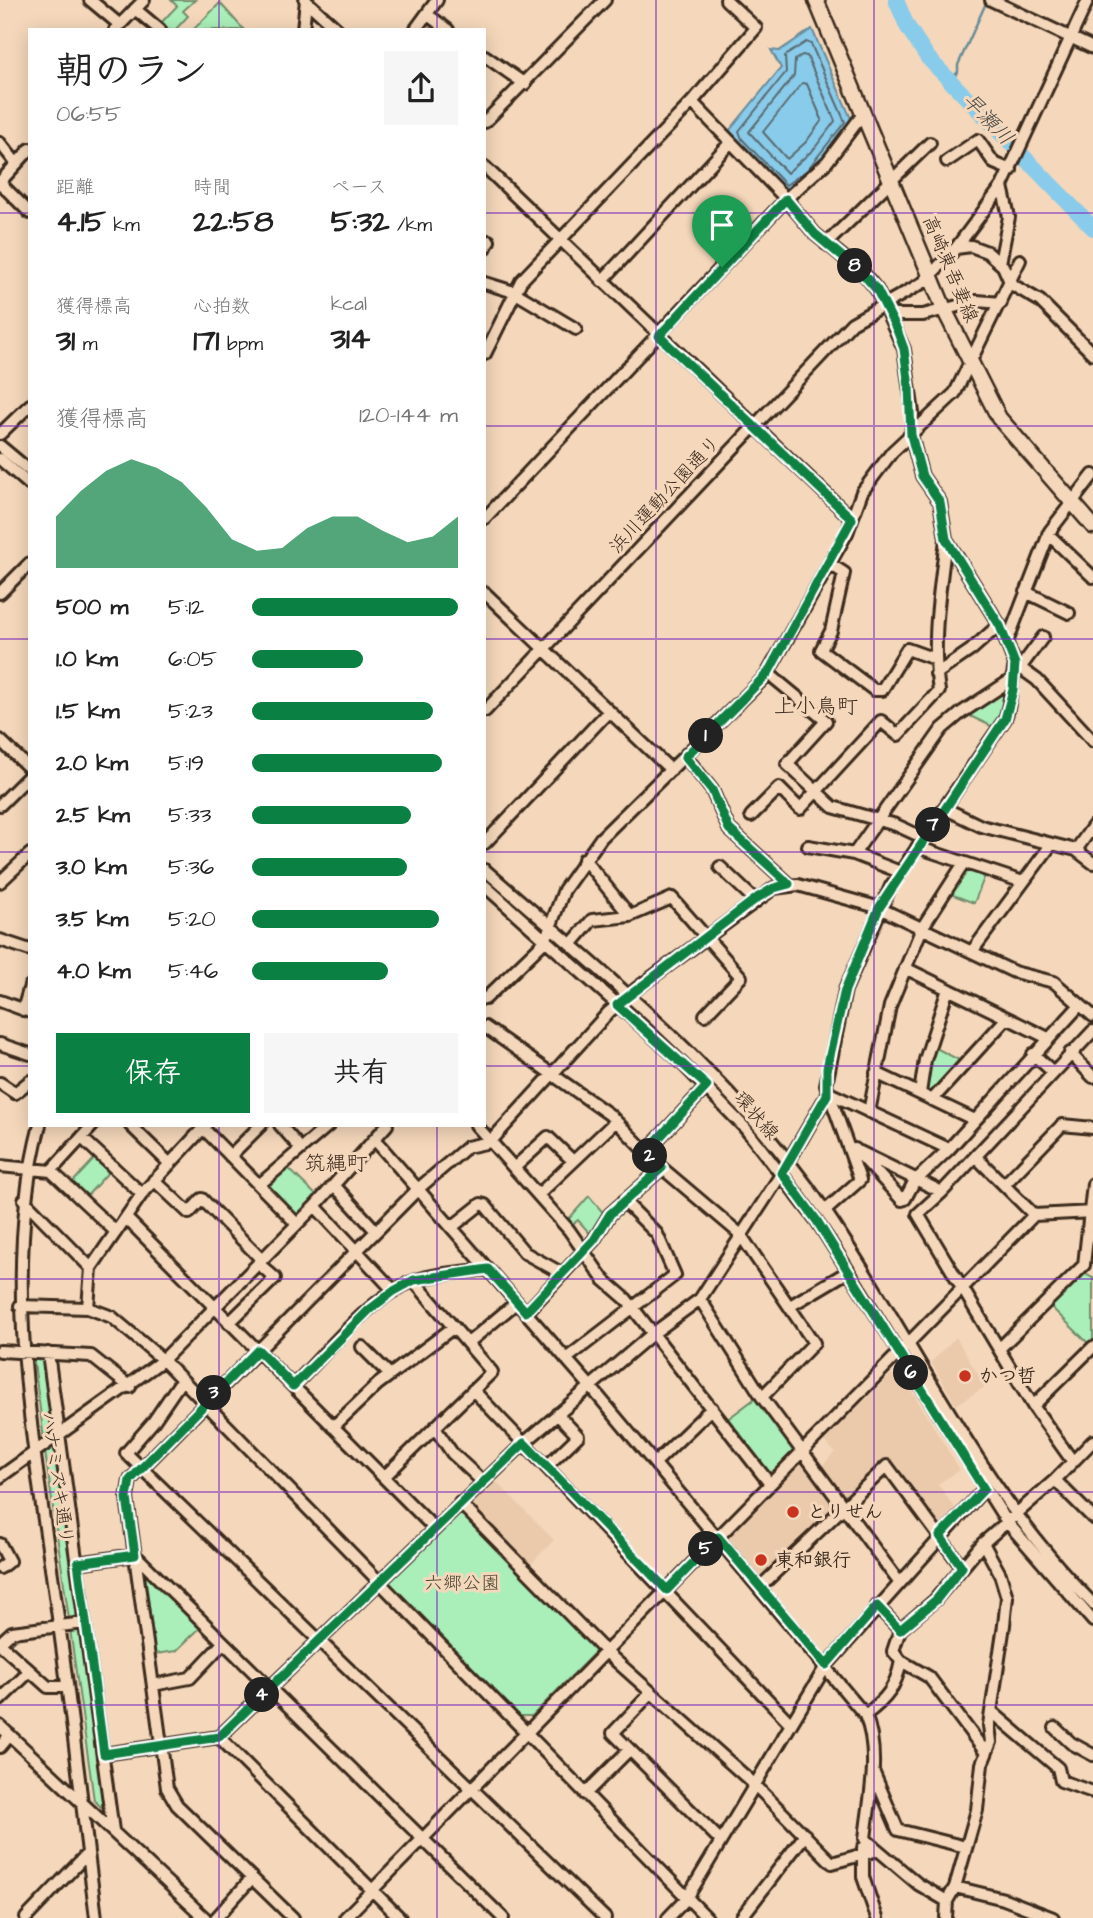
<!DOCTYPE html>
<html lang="ja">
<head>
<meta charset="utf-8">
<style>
	:root { --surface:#fff; --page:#f6f6f6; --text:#222; --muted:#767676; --accent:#0b8043 }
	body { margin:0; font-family:"Architects Daughter","Klee One",sans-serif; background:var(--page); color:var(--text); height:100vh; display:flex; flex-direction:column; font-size:26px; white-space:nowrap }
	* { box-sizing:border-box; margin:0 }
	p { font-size:23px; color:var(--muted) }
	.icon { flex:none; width:38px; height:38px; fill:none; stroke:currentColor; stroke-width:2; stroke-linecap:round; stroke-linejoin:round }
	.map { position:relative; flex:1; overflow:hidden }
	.drawer { position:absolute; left:28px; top:28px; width:458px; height:1099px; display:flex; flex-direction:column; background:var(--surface); border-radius:0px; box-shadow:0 4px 18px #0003 }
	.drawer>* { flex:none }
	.pin { position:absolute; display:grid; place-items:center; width:60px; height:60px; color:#fff; margin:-72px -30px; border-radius:50% 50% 50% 0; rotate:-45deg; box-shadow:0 0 7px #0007 }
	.pin .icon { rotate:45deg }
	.km { position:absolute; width:35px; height:35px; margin:-18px; border-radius:50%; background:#222; color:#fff; font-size:19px; line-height:35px; text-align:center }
	.round { display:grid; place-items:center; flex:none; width:74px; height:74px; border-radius:0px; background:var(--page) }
	.summary { display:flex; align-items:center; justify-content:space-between; height:119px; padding:0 28px }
	h1 { font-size:38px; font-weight:700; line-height:52px }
	.stats { display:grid; grid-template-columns:repeat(3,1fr); gap:10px; height:119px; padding:7px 28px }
	.stats div { display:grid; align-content:center }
	.stats b { font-size:30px; font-weight:700 }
	.stats small { font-size:19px; font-weight:400 }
	.stats p { font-size:19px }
	.chart { height:196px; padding:14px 28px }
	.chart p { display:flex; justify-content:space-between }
	.chart svg { width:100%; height:126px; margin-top:7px; fill:var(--accent); opacity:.7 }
	.button { display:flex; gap:14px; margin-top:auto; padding:14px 28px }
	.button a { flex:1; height:80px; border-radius:0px; background:var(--accent); color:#fff; font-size:28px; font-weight:700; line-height:80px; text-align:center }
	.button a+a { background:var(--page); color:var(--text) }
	ul { padding:0 28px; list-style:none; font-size:23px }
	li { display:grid; grid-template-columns:112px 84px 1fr; align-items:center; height:52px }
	li i { height:18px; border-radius:9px; background:var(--accent) }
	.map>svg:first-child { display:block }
	.built { fill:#ebcaac }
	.green { fill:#aaefb9; stroke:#728c6c; stroke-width:2 }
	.water { fill:#89cbea; stroke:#6a8b98; stroke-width:2 }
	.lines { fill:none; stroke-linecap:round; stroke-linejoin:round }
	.shore { stroke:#5a6a70; stroke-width:2 }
	.stream { stroke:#6a8b98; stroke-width:2.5 }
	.river { stroke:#89cbea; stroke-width:16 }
	.minor-casing { stroke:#3b2a1e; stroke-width:16 }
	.major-casing { stroke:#3b2a1e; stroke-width:19 }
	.minor { stroke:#f5d8bb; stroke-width:10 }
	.major { stroke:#f5d8bb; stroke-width:14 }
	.route-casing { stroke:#fff; stroke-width:14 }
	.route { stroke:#0b8043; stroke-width:9 }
	.grid { fill:none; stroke:#7b2cbf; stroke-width:2; stroke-opacity:0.55 }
	.poi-dot { fill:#c8321e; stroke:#f5d8bb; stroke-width:2.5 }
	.labels { text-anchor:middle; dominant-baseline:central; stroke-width:6; stroke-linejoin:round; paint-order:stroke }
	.street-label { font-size:19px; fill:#3b2a1e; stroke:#f5d8bb }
	.poi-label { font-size:19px; font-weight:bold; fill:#3b2a1e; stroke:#f5d8bb; text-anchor:start }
	.park-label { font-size:19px; fill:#4c4835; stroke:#f5d8bb }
	.water-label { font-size:21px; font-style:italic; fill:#4b4a47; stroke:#f5d8bb }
	.neighbourhood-label { font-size:21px; fill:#3b2a1e; stroke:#f5d8bb }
</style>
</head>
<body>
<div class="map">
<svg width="1093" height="1918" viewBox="0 0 1093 1918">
	<rect width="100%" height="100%" fill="#f5d8bb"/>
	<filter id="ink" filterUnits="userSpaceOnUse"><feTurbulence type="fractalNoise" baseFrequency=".0143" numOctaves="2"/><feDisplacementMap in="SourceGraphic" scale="14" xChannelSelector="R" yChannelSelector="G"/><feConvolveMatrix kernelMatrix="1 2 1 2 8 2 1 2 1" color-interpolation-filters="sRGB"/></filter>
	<g filter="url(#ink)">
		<!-- built -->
		<path class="built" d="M956,1337L985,1387L956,1405L931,1362Z
			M891,1374L905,1380L960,1470L938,1484L958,1512L941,1532L890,1463L847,1499H842L820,1468L835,1452L824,1441Z
			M802,1463H807L836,1503V1509L763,1581H758L726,1543L728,1538Z
			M494,1479L554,1540L529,1566L471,1507V1502Z"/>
		<!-- green -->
		<path class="green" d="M171,0H195L183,11L188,16L175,30H165L159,25L177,6Z
			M220,3L244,30H193Z
			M1006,687L1009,689L1001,719L995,728L966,714Z
			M964,868L986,873L974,903L948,893Z
			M934,1047L961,1061L934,1094L924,1092Z
			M97,1156L111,1169L86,1197L71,1184Z
			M287,1167L319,1198L299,1217L268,1188V1182Z
			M589,1196L606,1216L593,1237L578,1220L570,1226L566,1222Z
			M1082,1272L1093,1278V1342L1090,1345L1049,1305Z
			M33,1355L44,1356L55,1432L44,1440Z
			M757,1397L793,1444V1451L770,1475L725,1421Z
			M55,1444L80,1615L69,1619L45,1452Z
			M465,1511L595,1645L596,1651L532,1716H520L390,1584L391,1578L459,1512Z
			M145,1573L201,1627L176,1651L155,1654Z
			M70,1629H82L106,1812L94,1800Z"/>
		<!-- water -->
		<path class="water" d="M812,29L853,123L826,159L787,194L735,142L729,131L781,68L771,50L779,51Z"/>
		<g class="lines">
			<!-- shore -->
			<path class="shore" d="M806,42L811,44L845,122L807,170L786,185L742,139L739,131L786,72L785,56Z
				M802,55L807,56L835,121L814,149L787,173L749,132L794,76L795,60Z
				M802,83L807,84L822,120L806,142L787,159L763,132Z"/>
			<!-- stream -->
			<path class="stream" d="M949,81L958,72V65L986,3"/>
			<!-- river -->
			<path class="river" d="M896,0L907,26L928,58L1093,228"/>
			<!-- minor casing -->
			<g class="minor-casing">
				<path id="minor" d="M90,0L120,25
					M305,0L338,30
					M991,0L1093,48
					M135,9L160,30
					M428,15L448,30
					M115,30L144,0
					M303,30L306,0
					M415,30L437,0
					M485,56L525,84
					M692,102L786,199L815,234L864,274L877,290L904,349L913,413L911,435L922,476L940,502L946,539L1000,626L1015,664L1037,680L1093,741
					M485,122L605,0
					M0,143L16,163
					M947,161L978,140L994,163L1011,170
					M485,167L852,519
					M0,182L30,149
					M0,183L30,213
					M826,244L930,143
					M956,248L971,246L987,252L1003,266L1011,284L1040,301L1093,354
					M485,249L489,241
					M1000,263L1009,217L1002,186
					M602,281L731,142
					M485,283L514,292L576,329
					M890,315H923L977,301L1001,303
					M485,354L521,281L692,102L756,28L726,0
					M0,434L30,405
					M0,446L30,471
					M0,459L30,485
					M485,518L788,197L827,162L863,114
					M1048,534L1093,577
					M830,564L844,573L831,631L821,650L874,690H882L907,649L935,659
					M1026,592L1069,613
					M0,593L30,563
					M485,593L671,770
					M1007,642L1050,531L1093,475
					M1020,668L1043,637
					M768,673L826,721L787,764L833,807L896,825L924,838
					M936,674L971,650L999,625
					M485,711L852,323L924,282L956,248L1002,186L1088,0
					M0,740L30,769
					M685,756L712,790L729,829L789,884
					M0,805L30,775
					M944,808L981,826L1076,850L1093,863
					M751,816L779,788L800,809L881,721L898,735L939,691C931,639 940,591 946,539
					M485,843L609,711
					M808,846L854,854L900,872
					M917,847L1023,882
					M1076,850L1093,826
					M854,854L942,729L961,713L1011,680
					M584,859L630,916
					M720,867L755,900
					M485,870C605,975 734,1078 825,1211C915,1342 979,1490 1093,1604
					M0,882L30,854
					M485,886L676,1057L745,1128L817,1221L1007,1522L1093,1621
					M0,940L30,950
					M574,941L592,920L630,916L672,898L741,977L705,1015
					M973,950L1051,845
					M905,968L1048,1038
					M485,999L545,941L564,890L601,838L766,676L847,533L862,492L892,452L955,393L1020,260
					M0,1001L30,1012
					M23,1010L30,986
					M485,1027L610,1115L662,1168L740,1234L814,1343L762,1397
					M0,1044L30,1054
					M1070,1053L1093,1077
					M1033,1054L1053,1072
					M876,1073L975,1120
					M0,1083L15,1093L30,1081
					M827,1092L949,1149
					M920,1093L925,1060L948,989
					M932,1100L1007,1018
					M869,1112L890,1006L922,928L964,863
					M40,1125C0,1275 35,1452 56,1603C71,1707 83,1813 96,1918
					M130,1125L170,1164
					M280,1125L301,1149
					M476,1125L569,1230L603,1279L626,1299L770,1484
					M203,1128L297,1224
					M82,1138L142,1194
					M375,1140L590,1386L865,1715C881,1753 869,1800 865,1839L918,1884L947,1901
					M855,1149L902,1200L905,1199L914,1182L949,1149L1079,1006
					M646,1152L707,1086
					M860,1152L942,1192
					M230,1156L261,1125
					M976,1157L1034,1215
					M0,1166L51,1171L116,1232
					M514,1168L548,1137L573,1161
					M51,1171L93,1125
					M154,1180L189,1213L202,1199L261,1259
					M259,1185L329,1125
					M334,1185L376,1231
					M1004,1185L1062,1125L1093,1128
					M538,1195L616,1121
					M24,1200L91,1268
					M315,1206L394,1291
					M825,1211L860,1180L826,1085L845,990L891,886L1005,719C1012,700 1011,683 1015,664
					M126,1218L434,1528
					M452,1227L481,1204L485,1205L525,1253L563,1274
					M700,1299L762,1397L899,1582
					M20,1306L88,1308L112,1317L163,1360L707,1918
					M790,1306L849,1271
					M88,1308L91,1268L142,1194L206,1125
					M526,1313L594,1240L610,1214L662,1168
					M229,1323L275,1278L258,1263
					M468,1343L517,1302
					M362,1347L390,1375
					M999,1349L1084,1265L1093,1184
					M0,1351L91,1356L130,1387
					M48,1353L113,1831
					M566,1359L675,1275L657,1234L624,1201
					M181,1381L153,1422L126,1453L605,1918
					M293,1386C326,1354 370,1296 414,1281C436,1273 464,1272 488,1269
					M473,1390L791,1724
					M1033,1406L1093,1347
					M333,1427L378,1384L454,1327
					M435,1428L452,1453L482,1481
					M1073,1462L1033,1406L918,1214L942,1192L1093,1031
					M655,1463L712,1408
					M546,1467L578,1436L557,1414
					M0,1477L163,1360L315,1206L387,1125
					M384,1477L492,1372L414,1281
					M1055,1480L1093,1518
					M460,1503L606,1652L755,1785L832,1863L878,1850
					M0,1544L9,1561L0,1568
					M77,1563L135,1555L503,1918
					M760,1587L887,1466L962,1567
					M877,1606L900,1630
					M0,1643L12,1632L84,1623
					M0,1644L48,1687H66
					M901,1661L929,1677L986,1753
					M153,1685L190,1678L223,1643
					M651,1693L613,1733L721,1841
					M0,1700L30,1671
					M991,1711L1058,1768L1061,1781L1093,1792
					M865,1715C887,1699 896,1687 901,1661L893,1651L900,1630L935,1600L983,1543L1055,1480L1093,1441
					M0,1726L205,1918
					M1055,1728L1071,1743L1093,1755
					M219,1737L400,1918
					M0,1747L10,1735
					M104,1754L219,1737L524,1443L651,1335L700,1299L782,1173L827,1095
					M873,1771L898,1830L966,1847
					M585,1794L629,1750
					M863,1848V1877L877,1918
					M955,1887L1004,1899L1053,1918
					M26,1918L88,1853
					M216,1918L252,1878
					M293,1918L177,1805L167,1788L127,1498L130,1480L418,1189L467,1147L490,1142L609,1012L636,989L774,888L798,885L877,907L1014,972L1054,982L1093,1016
					M345,1918L1034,1215L1093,1212
					M668,1918L687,1898L826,1666L984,1489
					M741,1918L805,1835
					M946,1918L947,1901L955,1887L977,1810L982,1764L991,1742L989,1725L1004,1625L1007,1597L1000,1574L983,1543"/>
			</g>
			<!-- major casing -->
			<g class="major-casing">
				<path id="major" d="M816,0L945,311L999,418L1093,526"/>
			</g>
			<!-- minor -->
			<use href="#minor" class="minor"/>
			<!-- major -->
			<use href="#major" class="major"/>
		</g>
	</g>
	<g class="lines" filter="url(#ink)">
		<!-- route casing -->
		<g class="route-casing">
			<path id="route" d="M786,199L815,234L863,274L877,290L897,330L904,349L909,387L911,435L922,476L940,502L946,539L1000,626L1015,664L1013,690L1005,719L879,908L845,990L827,1068V1095L782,1173L817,1221L984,1489L940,1536L962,1567L936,1600L900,1630L877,1606L826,1665L718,1537L667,1590L524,1443L219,1737L104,1754L78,1563L135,1555L127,1498L130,1480L258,1350L293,1386L369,1310L394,1291L414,1280L488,1269L526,1312L594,1240L610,1214L662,1168L646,1152L707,1086L617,1005L757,898L774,888L789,884L729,829L712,790L685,757L768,673L852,519L659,336Z"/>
		</g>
		<!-- route -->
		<use href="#route" class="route"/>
	</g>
	<!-- grid -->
	<path class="grid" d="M219,0V30M437,0V30M656,0V1918M874,0V1918M0,213H30M485,213H1093M0,426H30M485,426H1093M0,639H30M485,639H1093M0,852H30M485,852H1093M0,1066H30M485,1066H1093M219,1125V1918M437,1125V1918M0,1279H1093M0,1492H1093M0,1705H1093"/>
	<!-- markers -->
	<g class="poi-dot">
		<circle cx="965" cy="1376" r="7"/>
		<circle cx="793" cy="1512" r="7"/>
		<circle cx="761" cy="1560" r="7"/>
	</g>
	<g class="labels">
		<!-- street labels -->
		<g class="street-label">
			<text transform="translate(950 269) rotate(67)">高崎東吾妻線</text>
			<text transform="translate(665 495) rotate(-47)">浜川運動公園通り</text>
			<text transform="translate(756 1116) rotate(49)">環状線</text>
			<text transform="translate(57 1478) rotate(82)">ハナミズキ通り</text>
		</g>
		<!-- poi labels -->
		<g class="poi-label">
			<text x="979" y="1376">かつ哲</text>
			<text x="807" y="1512">とりせん</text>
			<text x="775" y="1560">東和銀行</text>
		</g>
		<!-- park labels -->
		<g class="park-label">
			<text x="462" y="1583">六郷公園</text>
		</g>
		<!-- water labels -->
		<g class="water-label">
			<text transform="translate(988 119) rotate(46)">早瀬川</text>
		</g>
		<!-- neighbourhood labels -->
		<g class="neighbourhood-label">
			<text x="816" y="706">上小鳥町</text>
			<text x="336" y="1163">筑縄町</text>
		</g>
	</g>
</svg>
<div class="pin" style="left:722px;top:267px;background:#1e9e55"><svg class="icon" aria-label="arrive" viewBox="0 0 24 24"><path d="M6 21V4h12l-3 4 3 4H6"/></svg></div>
<b class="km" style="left:706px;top:736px">1</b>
<b class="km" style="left:650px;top:1156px">2</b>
<b class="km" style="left:214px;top:1393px">3</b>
<b class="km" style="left:262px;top:1695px">4</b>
<b class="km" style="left:706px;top:1549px">5</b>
<b class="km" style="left:911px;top:1373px">6</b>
<b class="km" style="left:933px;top:825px">7</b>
<b class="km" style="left:855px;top:266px">8</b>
<section class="drawer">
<div class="summary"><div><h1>朝のラン</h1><p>06:55</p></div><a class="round"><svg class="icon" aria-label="share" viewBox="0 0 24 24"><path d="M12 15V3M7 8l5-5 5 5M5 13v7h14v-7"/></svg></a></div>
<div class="stats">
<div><p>距離</p><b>4.15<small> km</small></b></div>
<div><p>時間</p><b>22:58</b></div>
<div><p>ペース</p><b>5:32<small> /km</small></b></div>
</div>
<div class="stats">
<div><p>獲得標高</p><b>31<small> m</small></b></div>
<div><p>心拍数</p><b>171<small> bpm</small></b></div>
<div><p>kcal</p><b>314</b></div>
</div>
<div class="chart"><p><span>獲得標高</span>120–144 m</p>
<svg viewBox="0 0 160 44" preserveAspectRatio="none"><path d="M0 44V26L10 17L20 10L30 6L40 9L50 14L60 23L70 34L80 38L90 37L100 30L110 26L120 26L130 31L140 35L150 33L160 26V44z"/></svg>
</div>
<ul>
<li><b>500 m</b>5:12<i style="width:100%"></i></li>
<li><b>1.0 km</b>6:05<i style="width:54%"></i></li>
<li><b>1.5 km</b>5:23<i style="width:88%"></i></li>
<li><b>2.0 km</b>5:19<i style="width:92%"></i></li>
<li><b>2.5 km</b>5:33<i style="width:77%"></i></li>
<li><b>3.0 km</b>5:36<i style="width:75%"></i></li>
<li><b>3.5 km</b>5:20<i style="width:91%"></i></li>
<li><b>4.0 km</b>5:46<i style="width:66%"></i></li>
</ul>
<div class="button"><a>保存</a><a>共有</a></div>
</section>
</div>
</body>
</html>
